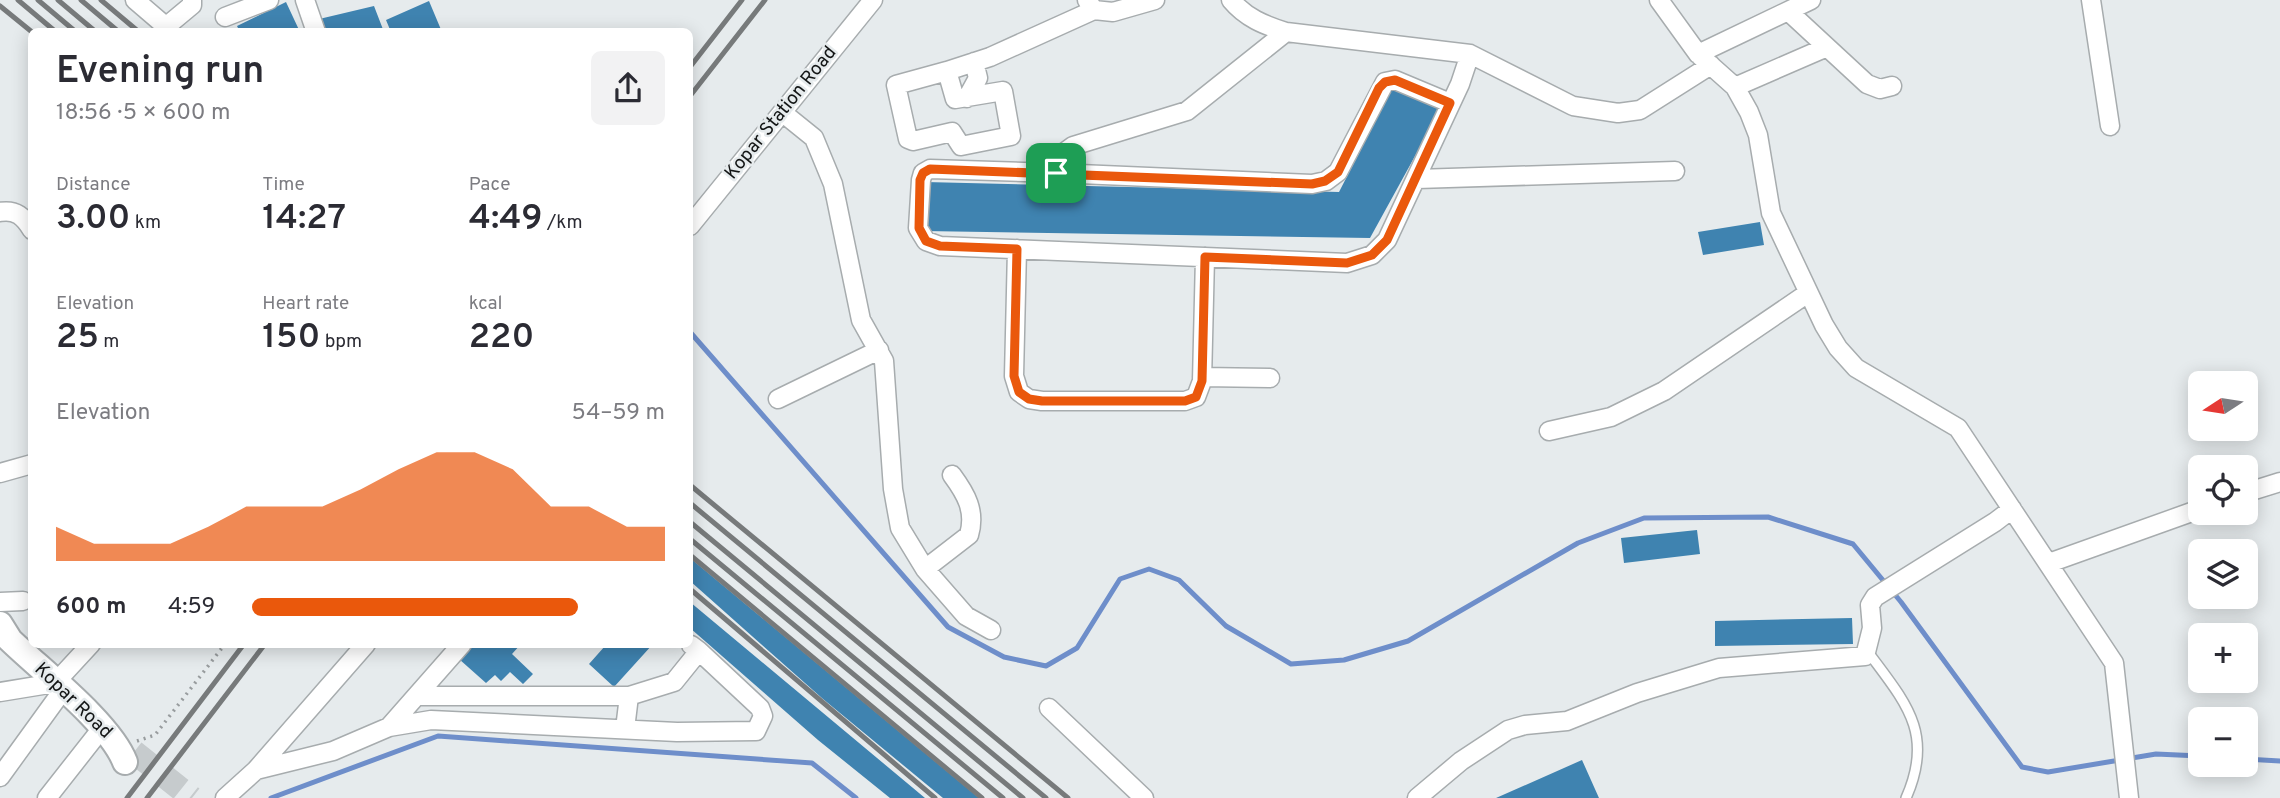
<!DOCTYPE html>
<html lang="en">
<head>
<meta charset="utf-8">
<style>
	:root { --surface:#fff; --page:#f2f2f3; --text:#2b2b33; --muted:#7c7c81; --accent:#ea580c }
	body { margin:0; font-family:Overpass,sans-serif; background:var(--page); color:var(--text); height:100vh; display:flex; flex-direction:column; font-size:26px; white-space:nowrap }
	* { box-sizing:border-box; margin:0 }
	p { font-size:23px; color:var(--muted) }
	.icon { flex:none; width:38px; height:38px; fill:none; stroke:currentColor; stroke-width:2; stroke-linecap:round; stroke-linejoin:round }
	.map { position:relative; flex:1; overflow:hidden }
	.sheet { position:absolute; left:28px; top:28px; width:665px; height:620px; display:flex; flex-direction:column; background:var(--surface); border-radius:10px; box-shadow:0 4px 18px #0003 }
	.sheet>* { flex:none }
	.needle { width:46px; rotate:258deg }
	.controls { position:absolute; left:2188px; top:371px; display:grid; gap:14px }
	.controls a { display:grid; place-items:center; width:70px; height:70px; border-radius:10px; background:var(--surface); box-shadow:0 4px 18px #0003; font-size:35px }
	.pin { position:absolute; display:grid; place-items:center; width:60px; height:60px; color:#fff; margin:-30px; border-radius:14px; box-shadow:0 4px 10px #0006 }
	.round { display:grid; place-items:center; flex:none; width:74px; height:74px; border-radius:10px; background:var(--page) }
	.head { display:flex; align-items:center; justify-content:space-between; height:119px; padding:0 28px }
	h1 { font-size:38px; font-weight:600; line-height:52px }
	.figures { display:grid; grid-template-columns:repeat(3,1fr); gap:10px; height:119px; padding:7px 28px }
	.figures div { display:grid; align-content:center }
	.figures b { font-size:35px; font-weight:600 }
	.figures small { font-size:19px; font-weight:400 }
	.figures p { font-size:19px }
	.chart { height:196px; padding:14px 28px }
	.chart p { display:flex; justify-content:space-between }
	.chart svg { width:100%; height:126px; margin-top:7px; fill:var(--accent); opacity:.7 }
	ul { padding:0 28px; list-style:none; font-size:23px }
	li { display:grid; grid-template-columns:112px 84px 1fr; align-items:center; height:52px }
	li i { height:18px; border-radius:9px; background:var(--accent) }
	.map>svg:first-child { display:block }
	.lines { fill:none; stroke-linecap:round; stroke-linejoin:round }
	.stream { stroke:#6e8eca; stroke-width:5 }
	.building { fill:#3f83b0 }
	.secondary-tunnel { stroke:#c6cbcd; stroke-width:24; stroke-dasharray:24 12; stroke-linecap:butt }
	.lane-casing { stroke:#a7acae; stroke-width:12 }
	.street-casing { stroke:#a7acae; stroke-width:21 }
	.secondary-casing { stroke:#a7acae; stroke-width:28 }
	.path { stroke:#989c9e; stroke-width:3.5; stroke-dasharray:2 5; stroke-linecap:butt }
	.lane { stroke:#fff; stroke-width:9 }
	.street { stroke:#fff; stroke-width:18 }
	.secondary { stroke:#fff; stroke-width:24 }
	.rail { stroke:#777a7b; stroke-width:5 }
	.route-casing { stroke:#fff; stroke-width:14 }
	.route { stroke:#ea580c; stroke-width:9 }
	.labels { text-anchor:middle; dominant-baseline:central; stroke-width:5; stroke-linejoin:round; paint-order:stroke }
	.street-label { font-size:19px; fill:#141616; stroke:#e6ebed }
</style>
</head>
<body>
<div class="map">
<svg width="2280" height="798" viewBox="0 0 2280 798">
	<rect width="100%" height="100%" fill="#e6ebed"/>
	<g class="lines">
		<!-- stream -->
		<path class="stream" d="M690,332L948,627L1004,657L1046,666L1077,648L1120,579L1149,569L1179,580L1226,626L1291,664L1344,660L1408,641L1578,543L1644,518L1768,517L1853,544L1901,602L2022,767L2048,772L2156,754L2200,756
			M2245,759L2280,761
			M271,798L438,736L812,763L856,798"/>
	</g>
	<!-- building -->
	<path class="building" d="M429,1L442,32H391L386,20Z
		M286,2L300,32H240L237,26Z
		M374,6L384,32H319L315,20Z
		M1392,89L1442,107L1370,238L923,231L925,182L1339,192Z
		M1760,222L1764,245L1703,255L1698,232Z
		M1697,530L1700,554L1624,563L1621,538Z
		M690,558L979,798H943L823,699L690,581Z
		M690,602L925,798H890L818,740L690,628Z
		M1852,618L1853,644L1715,646V621Z
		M471,644H521L512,654L533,674L523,684L510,672L501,681L495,675L486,683L459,659Z
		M602,644H653L614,687L589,664L605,646Z
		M1582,760L1599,798H1496Z"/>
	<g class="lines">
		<!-- secondary-tunnel -->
		<path class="secondary-tunnel" d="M134,752L192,798"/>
		<!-- lane casing -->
		<g class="lane-casing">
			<path id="lane" d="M1868,652C1905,702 1935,733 1906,798"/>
		</g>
		<!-- street casing -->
		<g class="street-casing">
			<path id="street" d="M135,0L163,24L168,25L192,5V0
				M305,0L316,32
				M1087,0L1094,10L1113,12L1155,0
				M1231,0C1246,18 1264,25 1286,32L1470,54L1573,106L1618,113L1640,110L1711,65
				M1659,0L1698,54L1735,87L1749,112L1758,135L1771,213L1824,325L1838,348L1856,368L1958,428L2114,663L2129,798
				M2091,0L2110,126
				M1788,11L1867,84L1880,89L1892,86
				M225,17L269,0
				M1286,32L1187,111L1073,146L1062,154L1056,173L930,169L923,173L921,180L918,228L926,241L940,246L1347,263L1372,255L1387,240L1460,84L1470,54
				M1698,54L1811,0
				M947,71L955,99L1003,91L1011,136L961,146L952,132L913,141L908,139L896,85Z
				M947,71L990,57L1094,10
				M1735,87L1827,47
				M967,98L978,78L974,62
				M783,113L814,138L833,184L861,320L884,361L893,489L900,528L925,569L966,616L991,630
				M1056,173L1312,184L1326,181L1338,172L1385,82L1395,80L1450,103
				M1417,179L1675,171
				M0,212C16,209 24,217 32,230
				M690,226L873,0
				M1017,249L1014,376L1019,392L1029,399L1042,401H1185L1196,397L1202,381L1205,257
				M1202,377L1270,378
				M778,399L879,350
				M1549,431L1611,417L1664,391L1808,293
				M0,473L32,464
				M2245,493L2280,482
				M2049,563L2200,509
				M925,569L969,535C976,511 966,494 952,475
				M0,602L23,601
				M0,692L55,683L91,644
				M417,696H629
				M1049,708L1144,798
				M389,727L462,644
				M625,729L629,696L674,682L699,651L691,645
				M256,770L333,751L389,727L431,720L677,732L756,731L763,716L760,708L699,651
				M0,777L63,690
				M47,798L102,728
				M225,798L256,770L366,644
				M1417,798L1461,761L1508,730L1525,725L1567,721L1637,693L1719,668L1865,656L1872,628L1870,605L1875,597L1995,522L2012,509"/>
		</g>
		<!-- secondary casing -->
		<g class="secondary-casing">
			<path id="secondary" d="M0,624L10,640C42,671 110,723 125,762"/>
		</g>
		<!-- path -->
		<path class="path" d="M137,741L155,735L225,644"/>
		<!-- lane -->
		<use href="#lane" class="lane"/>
		<!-- street -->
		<use href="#street" class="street"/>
		<!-- secondary -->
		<use href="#secondary" class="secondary"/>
		<!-- rail -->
		<path class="rail" d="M18,0L56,32
			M38,0L76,32
			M58,0L96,32
			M81,0L119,32
			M101,0L139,32
			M0,6L32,32
			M690,67L742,0
			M690,96L765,0
			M690,485L1068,798
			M690,503L1046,798
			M690,522L1023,798
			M690,539L1003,798
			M690,555L982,798
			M690,589L935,798
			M127,798L244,644
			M147,798L265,644"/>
	</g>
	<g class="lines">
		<!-- route casing -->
		<g class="route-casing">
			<path id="route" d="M1395,80L1450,103L1387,240L1372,255L1347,263L1205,257L1202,381L1196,397L1185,401H1042L1029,399L1019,392L1014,376L1017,249L940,246L926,241L919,228L920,180L923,173L930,169L1312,184L1325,181L1338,172L1379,88L1385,82Z"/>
		</g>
		<!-- route -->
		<use href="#route" class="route"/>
	</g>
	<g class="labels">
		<!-- street labels -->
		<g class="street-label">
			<text transform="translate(781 113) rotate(-51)">Kopar Station Road</text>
			<text transform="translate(73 701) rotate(44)">Kopar Road</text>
		</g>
	</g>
</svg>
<div class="controls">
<a><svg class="needle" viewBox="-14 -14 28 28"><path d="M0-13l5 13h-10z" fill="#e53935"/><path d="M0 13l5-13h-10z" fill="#7c7c81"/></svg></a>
<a><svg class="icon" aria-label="locate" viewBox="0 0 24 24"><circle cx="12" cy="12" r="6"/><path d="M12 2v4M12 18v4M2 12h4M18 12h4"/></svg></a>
<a><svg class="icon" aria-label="layers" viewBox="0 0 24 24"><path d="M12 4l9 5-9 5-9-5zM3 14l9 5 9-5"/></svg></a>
<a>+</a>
<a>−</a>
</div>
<div class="pin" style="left:1056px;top:173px;background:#1e9e55"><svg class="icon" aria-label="arrive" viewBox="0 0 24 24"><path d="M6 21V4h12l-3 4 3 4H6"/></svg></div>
<section class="sheet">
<div class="head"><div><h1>Evening run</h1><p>18:56 · 5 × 600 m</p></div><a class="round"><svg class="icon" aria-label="share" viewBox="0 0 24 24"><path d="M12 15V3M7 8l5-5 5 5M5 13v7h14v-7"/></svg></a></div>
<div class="figures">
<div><p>Distance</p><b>3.00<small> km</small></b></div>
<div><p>Time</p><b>14:27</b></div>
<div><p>Pace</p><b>4:49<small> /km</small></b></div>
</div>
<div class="figures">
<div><p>Elevation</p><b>25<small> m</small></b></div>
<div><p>Heart rate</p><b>150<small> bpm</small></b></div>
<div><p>kcal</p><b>220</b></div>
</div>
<div class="chart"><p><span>Elevation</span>54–59 m</p>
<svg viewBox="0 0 160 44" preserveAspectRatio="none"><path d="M0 44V32L10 38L20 38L30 38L40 32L50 25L60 25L70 25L80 19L90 12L100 6L110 6L120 12L130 25L140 25L150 32L160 32V44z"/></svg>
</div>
<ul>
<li><b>600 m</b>4:59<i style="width:79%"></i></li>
</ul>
</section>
</div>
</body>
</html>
